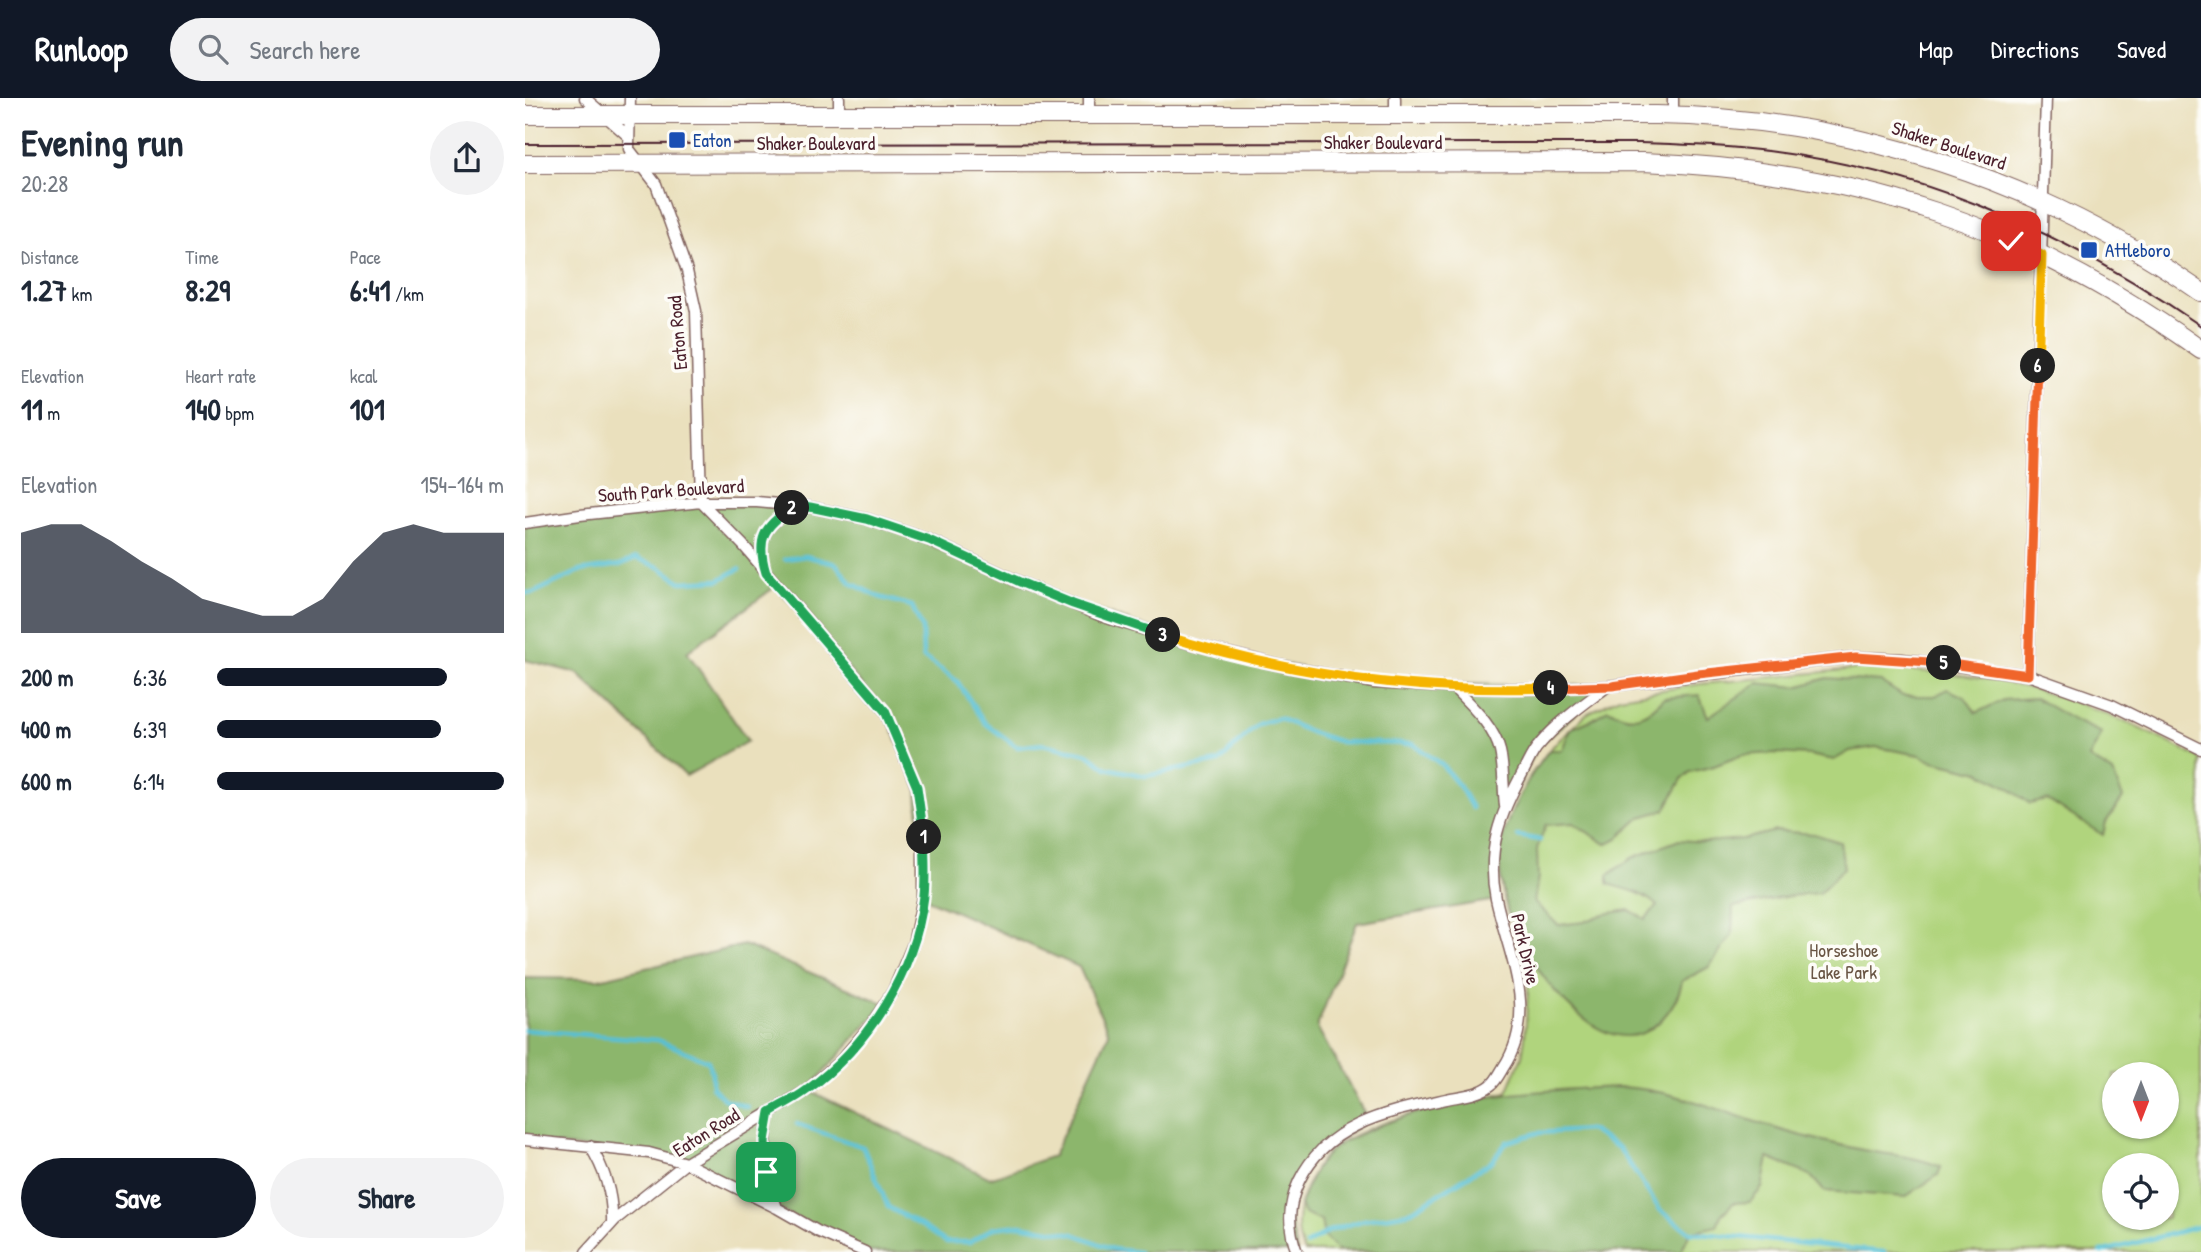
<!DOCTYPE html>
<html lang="en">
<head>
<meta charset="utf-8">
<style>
	:root { --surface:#fff; --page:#f2f2f3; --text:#1f2937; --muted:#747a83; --accent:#111827 }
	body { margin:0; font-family:"Patrick Hand",sans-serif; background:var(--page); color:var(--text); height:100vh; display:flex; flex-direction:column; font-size:26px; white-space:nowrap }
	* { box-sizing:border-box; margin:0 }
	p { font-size:23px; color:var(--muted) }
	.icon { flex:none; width:38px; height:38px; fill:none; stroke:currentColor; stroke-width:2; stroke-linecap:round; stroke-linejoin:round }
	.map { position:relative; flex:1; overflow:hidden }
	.sheet { display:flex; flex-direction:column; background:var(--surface); width:525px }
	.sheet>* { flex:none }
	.needle { width:46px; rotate:180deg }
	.fabs { position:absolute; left:1577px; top:964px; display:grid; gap:14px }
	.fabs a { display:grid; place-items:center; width:77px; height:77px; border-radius:50%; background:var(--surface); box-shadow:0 2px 5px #0004; font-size:35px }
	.pin { position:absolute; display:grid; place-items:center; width:60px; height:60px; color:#fff; margin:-30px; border-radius:14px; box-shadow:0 4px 10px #0006 }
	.km { position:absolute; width:35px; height:35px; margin:-18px; border-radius:50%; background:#222; color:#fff; font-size:19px; line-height:35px; text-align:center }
	.round { display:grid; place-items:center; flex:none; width:74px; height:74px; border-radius:37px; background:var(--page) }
	.overview { display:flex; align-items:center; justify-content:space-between; height:119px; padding:0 21px }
	h1 { font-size:38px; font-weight:700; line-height:52px }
	.figures { display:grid; grid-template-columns:repeat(3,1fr); gap:10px; height:119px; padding:7px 21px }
	.figures div { display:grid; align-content:center }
	.figures b { font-size:30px; font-weight:700 }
	.figures small { font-size:19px; font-weight:400 }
	.figures p { font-size:19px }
	.chart { height:196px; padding:14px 21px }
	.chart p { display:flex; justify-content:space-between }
	.chart svg { width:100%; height:126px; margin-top:7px; fill:var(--accent); opacity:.7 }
	.primary-button { display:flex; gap:14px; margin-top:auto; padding:14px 21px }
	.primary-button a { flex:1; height:80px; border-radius:42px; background:var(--accent); color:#fff; font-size:28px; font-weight:700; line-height:80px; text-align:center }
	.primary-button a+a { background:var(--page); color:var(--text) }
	ul { padding:0 21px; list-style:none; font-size:23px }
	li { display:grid; grid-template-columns:112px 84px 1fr; align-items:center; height:52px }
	li i { height:18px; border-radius:9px; background:var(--accent) }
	header { display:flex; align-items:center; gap:42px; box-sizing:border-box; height:98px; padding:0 35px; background:var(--accent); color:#fff }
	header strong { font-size:33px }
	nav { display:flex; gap:38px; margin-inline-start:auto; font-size:24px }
	.search { width:490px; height:63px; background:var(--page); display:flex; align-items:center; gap:18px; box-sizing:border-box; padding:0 24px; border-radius:38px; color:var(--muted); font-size:26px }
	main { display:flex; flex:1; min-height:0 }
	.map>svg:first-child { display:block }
	.green { fill:#b0d47d; stroke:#7d7a54; stroke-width:2; fill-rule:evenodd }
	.forest { fill:#8cb66c; stroke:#6b6a4c; stroke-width:2 }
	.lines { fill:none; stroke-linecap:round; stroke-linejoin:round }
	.stream { stroke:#57c0d4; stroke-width:4.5 }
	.minor-casing { stroke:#82635e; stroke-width:13 }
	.primary-casing { stroke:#82635e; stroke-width:20 }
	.minor { stroke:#fff; stroke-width:10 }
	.primary { stroke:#fff; stroke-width:18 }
	.tram { stroke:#4a1f2b; stroke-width:2 }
	.split-1-casing { stroke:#fff; stroke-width:14 }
	.split-2-casing { stroke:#fff; stroke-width:14 }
	.split-3-casing { stroke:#fff; stroke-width:14 }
	.split-4-casing { stroke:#fff; stroke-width:14 }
	.split-5-casing { stroke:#fff; stroke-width:14 }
	.split-6-casing { stroke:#fff; stroke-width:14 }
	.split-7-casing { stroke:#fff; stroke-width:14 }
	.split-1 { stroke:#22a559; stroke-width:9 }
	.split-2 { stroke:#22a559; stroke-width:9 }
	.split-3 { stroke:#22a559; stroke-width:9 }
	.split-4 { stroke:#f5b400; stroke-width:9 }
	.split-5 { stroke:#f0652b; stroke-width:9 }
	.split-6 { stroke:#f0652b; stroke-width:9 }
	.split-7 { stroke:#f5b400; stroke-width:9 }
	.transit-dot { fill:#1a4fb4; stroke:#fdfcf7; stroke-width:2.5 }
	.labels { text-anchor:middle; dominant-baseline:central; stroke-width:7; stroke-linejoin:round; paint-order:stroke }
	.transit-label { font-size:19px; fill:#164399; stroke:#fdfcf7; text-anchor:start }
	.street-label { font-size:19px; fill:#4a1f2b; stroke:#fdfcf7 }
	.park-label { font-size:19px; fill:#695544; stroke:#fdfcf7 }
</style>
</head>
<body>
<header>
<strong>Runloop</strong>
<div class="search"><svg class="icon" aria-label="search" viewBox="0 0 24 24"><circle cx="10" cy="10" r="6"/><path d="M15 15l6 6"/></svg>Search here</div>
<nav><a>Map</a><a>Directions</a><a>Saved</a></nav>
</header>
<main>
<section class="sheet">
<div class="overview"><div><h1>Evening run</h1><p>20:28</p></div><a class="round"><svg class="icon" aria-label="share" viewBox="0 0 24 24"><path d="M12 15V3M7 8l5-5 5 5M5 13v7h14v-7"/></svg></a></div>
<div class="figures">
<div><p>Distance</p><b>1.27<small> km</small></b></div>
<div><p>Time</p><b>8:29</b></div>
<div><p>Pace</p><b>6:41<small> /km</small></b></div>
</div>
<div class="figures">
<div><p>Elevation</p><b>11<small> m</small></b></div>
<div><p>Heart rate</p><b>140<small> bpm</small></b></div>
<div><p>kcal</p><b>101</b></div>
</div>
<div class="chart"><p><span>Elevation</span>154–164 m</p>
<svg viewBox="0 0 160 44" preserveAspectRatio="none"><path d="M0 44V9L10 6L20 6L30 12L40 19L50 25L60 32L70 35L80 38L90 38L100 32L110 19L120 9L130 6L140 9L150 9L160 9V44z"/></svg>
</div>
<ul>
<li><b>200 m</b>6:36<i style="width:80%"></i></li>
<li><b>400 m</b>6:39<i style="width:78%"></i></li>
<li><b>600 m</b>6:14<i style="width:100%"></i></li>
</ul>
<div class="primary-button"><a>Save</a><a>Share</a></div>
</section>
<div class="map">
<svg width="1676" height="1154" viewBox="0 0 1676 1154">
	<rect width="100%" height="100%" fill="#fdfcf7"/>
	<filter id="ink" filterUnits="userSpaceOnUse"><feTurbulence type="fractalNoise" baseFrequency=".0143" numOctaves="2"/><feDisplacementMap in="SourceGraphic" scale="14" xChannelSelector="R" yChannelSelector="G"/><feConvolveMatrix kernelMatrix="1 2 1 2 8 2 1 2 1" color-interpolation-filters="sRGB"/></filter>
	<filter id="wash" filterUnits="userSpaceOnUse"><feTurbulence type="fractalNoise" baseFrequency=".00686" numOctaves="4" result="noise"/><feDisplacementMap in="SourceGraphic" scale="28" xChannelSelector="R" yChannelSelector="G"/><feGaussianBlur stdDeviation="1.57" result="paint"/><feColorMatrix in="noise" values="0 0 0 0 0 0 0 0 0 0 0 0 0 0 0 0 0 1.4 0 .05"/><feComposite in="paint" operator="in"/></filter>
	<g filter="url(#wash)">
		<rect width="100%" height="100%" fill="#eae0bd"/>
		<!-- green -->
		<path class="green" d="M1340,570C1372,572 1404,573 1436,577C1520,587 1602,621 1676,661V1154H779C770,1136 772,1114 779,1096C785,1081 791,1067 803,1055C837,1022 936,1004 982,994L997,959L1000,939L1004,878L981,806L976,774L975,749L1005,678L1024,652L1061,616L1094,599L1175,586ZM1589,976H1642V1029H1589ZM1589,1068H1642V1120H1589Z"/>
		<!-- forest -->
		<path class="forest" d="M206,403L342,421L497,485L673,548L849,585L1083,588L1013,648L972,733V802L832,825L792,929L843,1022L784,1063L764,1114L772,1154H340L161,1065L0,1042V880L74,881L219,847L360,906L283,992L465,1080L528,1058L584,935L554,869L398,799L392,689L360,613L251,488L162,554L223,643L161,678L52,575L0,562V425Z
			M1302,580L1356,584L1378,598H1410L1422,591L1440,599L1451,615L1478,602L1510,600L1550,623L1577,635L1564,660L1588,675L1598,700L1581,724L1578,737L1522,702L1505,706L1484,690L1455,674L1404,662L1395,657L1350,649L1325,653L1309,662L1284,657L1250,655L1217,657L1189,668L1165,674L1157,681L1140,712L1116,719L1093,740L1081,746L1048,725L1021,727L1012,751L1013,779L1009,804L1033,827L1059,824L1079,816L1104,812L1120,821L1132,808C1118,794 1101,791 1083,786V777L1107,760L1154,742L1181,744L1218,741L1251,733L1289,736L1315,744L1319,770L1294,795L1265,798L1208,809L1207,837L1184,869L1157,883C1154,899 1146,912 1134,924C1080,975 1010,874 989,831C980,812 971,768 976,747C983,713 1003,680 1024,652H1037L1045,631L1068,621L1083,611C1109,625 1119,620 1139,600L1174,597L1183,619L1233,585L1272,589Z
			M1094,989C1155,991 1211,1021 1270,1036C1292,1042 1315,1047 1338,1052C1365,1057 1390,1058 1416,1069L1413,1077L1380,1099L1299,1093L1285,1077L1243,1060L1237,1090L1225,1104L1208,1105L1196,1117L1192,1128L1165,1134L1156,1154L813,1153L799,1139L796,1123L779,1116L775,1107C782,1088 788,1070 803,1055C814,1044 831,1038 845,1032C923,997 1009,992 1094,989Z"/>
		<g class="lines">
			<!-- stream -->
			<path class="stream" d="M260,461L281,458L311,466L326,485L354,499L387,508L397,530L398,559L432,583L460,625L492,649L518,646L563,656L582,670L621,678L694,664L733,626L754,620L785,634L816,644L888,646L917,667L935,689L947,710
				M0,495H8L55,473L95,467L111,460L134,469L156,484L194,482L214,471
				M993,738L1015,742
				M0,932L133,942L183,963L187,976V989L199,1001L222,1009
				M272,1026L338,1049L363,1109L397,1128L421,1144H445L468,1130L495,1127L549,1136L588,1151L614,1154
				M781,1147L804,1133L839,1122L883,1115L967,1063L982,1044L1012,1035L1065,1032L1094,1050L1135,1112L1165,1134L1359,1154
				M1576,1154L1676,1128"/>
		</g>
	</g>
	<g filter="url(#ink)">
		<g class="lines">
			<!-- minor casing -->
			<g class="minor-casing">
				<path id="minor" d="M60,0L103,38
					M314,0V18
					M564,0V17
					M870,0V17
					M1148,0V17
					M0,425L55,417L176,404H232L285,409L342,421L404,442L497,485L579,519L666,546L757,568L849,585L929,590L1006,591L1083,588L1294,563L1331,559L1377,561L1503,577L1587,607L1676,651
					M239,469C230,437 245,424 271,407
					M1503,577L1521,0
					M929,590C946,608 969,628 975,653C979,670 978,690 980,708
					M245,1014C237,1048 240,1078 252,1110
					M0,1042L124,1055L161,1065L252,1110L294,1134L340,1154
					M65,1048C80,1072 88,1097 87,1125
					M61,1154L91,1121L161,1065L282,992L316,962L346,927L368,893L388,846L398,799V736L392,689L360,613L218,447L176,404L171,213L162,173L131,86L104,51L105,0
					M772,1154C762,1129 763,1107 774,1083C802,1025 863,1014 921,1001C935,998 954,997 966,987C971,983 975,975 978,970C1015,914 983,857 971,801C961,752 975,716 998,674C1003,665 1007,654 1014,647C1033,624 1059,606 1083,588"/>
			</g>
			<!-- primary casing -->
			<g class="primary-casing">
				<path id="primary" d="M0,17H1132C1327,20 1517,83 1676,194
					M0,66L1118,64C1332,72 1501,127 1676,252"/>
			</g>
			<!-- minor -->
			<use href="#minor" class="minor"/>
			<!-- primary -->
			<use href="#primary" class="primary"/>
			<!-- tram -->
			<path class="tram" d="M0,46L1113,45C1146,46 1180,47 1214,50C1385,65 1536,131 1676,228"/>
		</g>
	</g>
	<g class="lines" filter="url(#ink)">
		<!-- split-1 casing -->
		<g class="split-1-casing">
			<path id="split-1" d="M241,1074L240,1043L245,1014C257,1007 270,1001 282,992C343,948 390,874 399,798C401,779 400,759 399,739"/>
		</g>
		<!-- split-2 casing -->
		<g class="split-2-casing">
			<path id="split-2" d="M267,410C238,428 231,442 241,475L360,613L392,689L399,739"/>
		</g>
		<!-- split-3 casing -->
		<g class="split-3-casing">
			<path id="split-3" d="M267,410L271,407L285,409L342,421L404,442L497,485L548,506L638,537"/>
		</g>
		<!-- split-4 casing -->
		<g class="split-4-casing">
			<path id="split-4" d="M638,537C765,577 892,595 1026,590"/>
		</g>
		<!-- split-5 casing -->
		<g class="split-5-casing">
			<path id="split-5" d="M1026,590L1087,588L1173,576L1331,559L1419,565"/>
		</g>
		<!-- split-6 casing -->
		<g class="split-6-casing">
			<path id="split-6" d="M1419,565L1503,577L1513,268"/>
		</g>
		<!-- split-7 casing -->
		<g class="split-7-casing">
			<path id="split-7" d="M1486,143L1517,157L1513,268"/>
		</g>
		<!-- split-1 -->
		<use href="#split-1" class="split-1"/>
		<!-- split-2 -->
		<use href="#split-2" class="split-2"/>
		<!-- split-3 -->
		<use href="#split-3" class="split-3"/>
		<!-- split-4 -->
		<use href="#split-4" class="split-4"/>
		<!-- split-5 -->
		<use href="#split-5" class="split-5"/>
		<!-- split-6 -->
		<use href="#split-6" class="split-6"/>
		<!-- split-7 -->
		<use href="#split-7" class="split-7"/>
	</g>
	<!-- markers -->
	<g class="transit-dot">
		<rect x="143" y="33" width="18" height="18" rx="3.5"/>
		<rect x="1555" y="143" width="18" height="18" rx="3.5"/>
	</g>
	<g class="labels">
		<!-- transit labels -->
		<g class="transit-label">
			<text x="168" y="42">Eaton</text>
			<text x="1580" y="152">Attleboro</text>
		</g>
		<!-- street labels -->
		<g class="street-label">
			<text x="858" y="44">Shaker Boulevard</text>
			<text x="291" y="45">Shaker Boulevard</text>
			<text transform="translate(1424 47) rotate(18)">Shaker Boulevard</text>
			<text transform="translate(152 235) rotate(-95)">Eaton Road</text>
			<text transform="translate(146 392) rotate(-4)">South Park Boulevard</text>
			<text transform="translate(1001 851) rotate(77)">Park Drive</text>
			<text transform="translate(181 1034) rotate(-32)">Eaton Road</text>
		</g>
		<!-- park labels -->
		<g class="park-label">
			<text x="1319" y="852">Horseshoe<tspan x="1319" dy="22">Lake Park</tspan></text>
		</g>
	</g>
</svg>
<div class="fabs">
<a><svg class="needle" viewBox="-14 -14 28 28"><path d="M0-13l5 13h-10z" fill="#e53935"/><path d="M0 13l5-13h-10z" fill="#747a83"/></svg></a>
<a><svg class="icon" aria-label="locate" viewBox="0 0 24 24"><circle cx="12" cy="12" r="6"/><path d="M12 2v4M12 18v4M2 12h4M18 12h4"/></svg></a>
</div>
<div class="pin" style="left:241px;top:1074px;background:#1e9e55"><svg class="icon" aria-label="arrive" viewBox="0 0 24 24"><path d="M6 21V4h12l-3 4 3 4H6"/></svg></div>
<div class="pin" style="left:1486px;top:143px;background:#d93025"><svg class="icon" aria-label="check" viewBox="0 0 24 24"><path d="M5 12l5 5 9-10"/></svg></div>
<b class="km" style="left:399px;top:739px">1</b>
<b class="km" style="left:267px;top:410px">2</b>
<b class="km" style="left:638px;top:537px">3</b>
<b class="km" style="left:1026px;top:590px">4</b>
<b class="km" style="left:1419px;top:565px">5</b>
<b class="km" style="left:1513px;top:268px">6</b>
</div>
</main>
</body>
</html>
